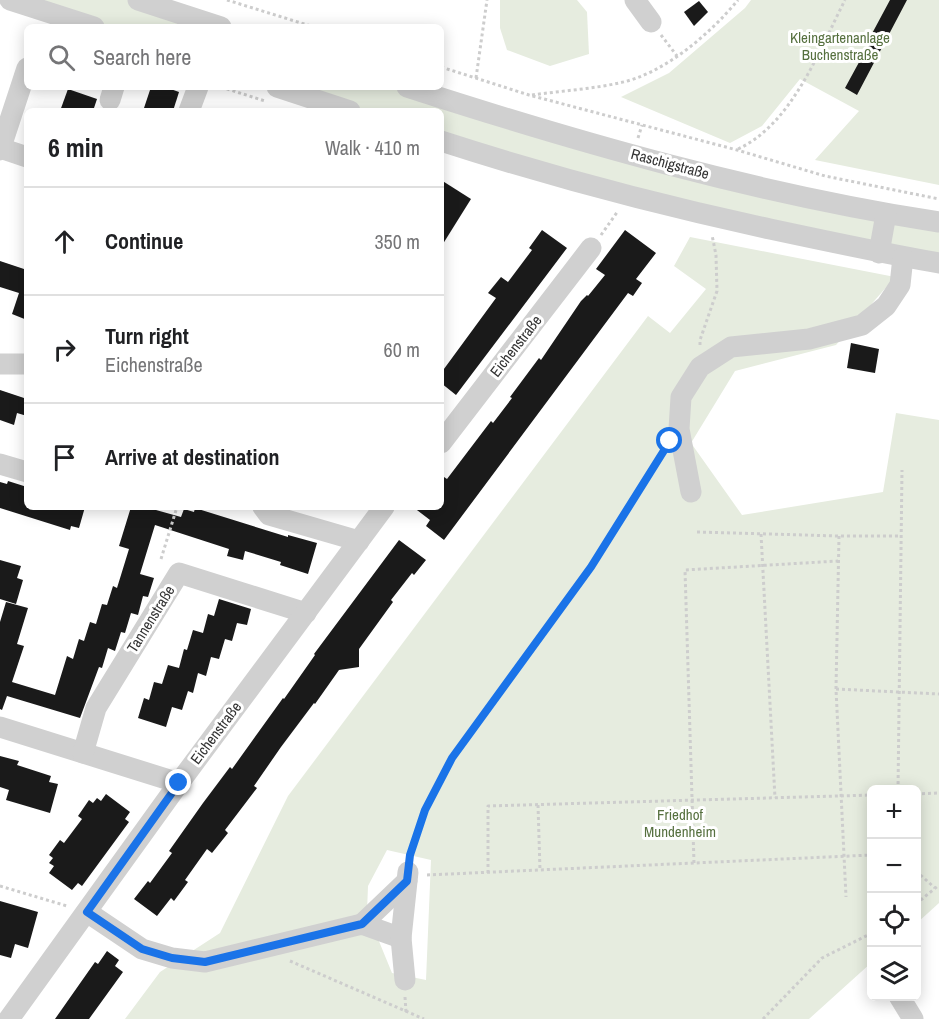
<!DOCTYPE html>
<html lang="en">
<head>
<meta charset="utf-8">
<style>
  body { margin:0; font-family:"Archivo Narrow",sans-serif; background:#f6f6f6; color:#202124 }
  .controls { position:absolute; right:18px; bottom:18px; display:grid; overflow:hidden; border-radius:9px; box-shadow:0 3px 15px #0003 }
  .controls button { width:54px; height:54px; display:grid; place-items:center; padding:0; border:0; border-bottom:2px solid #e0e0e0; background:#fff; color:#202124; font:30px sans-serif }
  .stop { position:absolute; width:18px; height:18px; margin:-14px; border:4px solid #1a73e8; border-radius:50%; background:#fff }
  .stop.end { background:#1a73e8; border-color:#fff; box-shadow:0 2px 6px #0008 }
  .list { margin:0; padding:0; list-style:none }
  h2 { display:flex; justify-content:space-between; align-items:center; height:78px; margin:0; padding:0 24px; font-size:26px }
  h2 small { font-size:20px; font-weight:400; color:#757577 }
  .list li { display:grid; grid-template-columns:39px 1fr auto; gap:18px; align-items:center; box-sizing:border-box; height:108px; padding:0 24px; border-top:2px solid #e0e0e0 }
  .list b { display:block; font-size:22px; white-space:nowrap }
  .list p { margin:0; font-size:20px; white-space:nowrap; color:#757577 }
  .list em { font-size:20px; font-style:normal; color:#757577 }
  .icon { flex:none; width:33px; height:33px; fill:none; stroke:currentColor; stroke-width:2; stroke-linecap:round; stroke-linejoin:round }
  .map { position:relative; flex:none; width:939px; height:1019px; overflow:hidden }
  .search { position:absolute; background:#fff; box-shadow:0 3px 15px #0003; left:24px; top:24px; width:420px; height:66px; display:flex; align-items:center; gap:15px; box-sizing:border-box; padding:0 21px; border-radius:9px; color:#757577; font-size:22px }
  .panel { position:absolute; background:#fff; box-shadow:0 3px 15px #0003; left:24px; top:108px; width:420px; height:402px; border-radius:9px }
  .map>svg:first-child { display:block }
  .green { fill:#e6ecdf; fill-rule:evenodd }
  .building { fill:#1a1a1a }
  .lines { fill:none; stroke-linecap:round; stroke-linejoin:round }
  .path { stroke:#cdcdcd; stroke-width:3; stroke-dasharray:3 3; stroke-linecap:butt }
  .minor { stroke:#d0d0d0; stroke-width:21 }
  .route { stroke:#1a73e8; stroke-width:8 }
  .labels { text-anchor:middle; stroke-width:6; stroke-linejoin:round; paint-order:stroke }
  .park-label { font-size:15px; fill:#56703f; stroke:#fff }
  .street-label { font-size:15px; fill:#333; stroke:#fff }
</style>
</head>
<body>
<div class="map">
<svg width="939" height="1019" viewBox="0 0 939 1019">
  <rect width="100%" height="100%" fill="#fff"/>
  <g class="green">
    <polygon points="11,0 138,0 221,27 94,27"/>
    <polygon points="500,0 577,0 587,12 589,54 550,66 507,50 500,28"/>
    <polygon points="751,0 939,0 939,185 815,160 859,111 800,79 762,126 730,143 621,97 669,73 745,8"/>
    <polygon points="277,87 407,87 495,116 939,222 939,263 441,141 441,111 350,111"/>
    <path d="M690 237 895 277 836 345 735 371 691 443 742 515 883 492 896 413 939 420V903L917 923 916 790H872L871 963 809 1019H125L160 972 220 933 288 796 648 316 670 333 706 289 674 266ZM387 850 431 860 426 980 392 973 367 912 368 886Z"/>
  </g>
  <g class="building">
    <polygon points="890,0 907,0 857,95 845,88 870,42 868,41"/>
    <polygon points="699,1 708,12 694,26 684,12"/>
    <polygon points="151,87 165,87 179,92 173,111 143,111"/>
    <polygon points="68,89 97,99 93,111 60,111"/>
    <polygon points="441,180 471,199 441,247"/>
    <polygon points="542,230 567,248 456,395 441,383 441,373 496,298 488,293 501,277 508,282 532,250 529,248"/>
    <polygon points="625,230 656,253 636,279 642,283 633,296 628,293 444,540 426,526 430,520 413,507 441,507 441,475 447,479 491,421 493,423 512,398 510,397 539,358 541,360 581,301 587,295 588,296 605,275 596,269"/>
    <polygon points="0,261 27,270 27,320 12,314 19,293 0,287"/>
    <polygon points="851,343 879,349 875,373 847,368"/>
    <polygon points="0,390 27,399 27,416 17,413 14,425 0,420"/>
    <polygon points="8,481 27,487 27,507 85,507 79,528 71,526 70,530 0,508 0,482 7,484"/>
    <polygon points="131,507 157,507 156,510 181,517 184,509 194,512 195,508 288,537 288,535 317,543 308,574 280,565 281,562 245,551 243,560 227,556 229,549 155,525 140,574 154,578 148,597 143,596 138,615 131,613 125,633 121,632 115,651 108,648 102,668 99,667 80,718 7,696 2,710 0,709 0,622 6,602 28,608 17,644 24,646 12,682 55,695 67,656 73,659 79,639 84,641 90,622 96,624 102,604 107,605 113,586 117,588 129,549 119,546"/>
    <polygon points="399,540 426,560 414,575 412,573 391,600 393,602 359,649 359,667 339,670 315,704 314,703 281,747 254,786 257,788 225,830 228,833 212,853 207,849 185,880 188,882 174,901 171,898 157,916 134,899 148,881 150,883 172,853 169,851 203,803 230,767 232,769 283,698 284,699 315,655 314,654"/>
    <polygon points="0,560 21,566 17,578 23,580 16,604 0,599"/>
    <polygon points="219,599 251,609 247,625 237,623 232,641 225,639 219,659 211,657 206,676 198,673 193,693 188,691 182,710 172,707 166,727 138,718 144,698 149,700 154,682 162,684 168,665 179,668 184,649 187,650 193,630 203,633 208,614 214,616"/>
    <polygon points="0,756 19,761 17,765 51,776 49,782 58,784 50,813 6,800 9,790 0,787"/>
    <polygon points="106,794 130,812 125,819 129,822 82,886 78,883 72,890 49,873 54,866 49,863 53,858 49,855 60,840 64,843 82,819 78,816 89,800 93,803 97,798 101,801"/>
    <polygon points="0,901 38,912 28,948 15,944 11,958 0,955"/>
    <polygon points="107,951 119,960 115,966 123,972 89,1019 55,1019 95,962 98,964"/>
  </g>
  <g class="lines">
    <g class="path">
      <polyline points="227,0 314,27"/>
      <polyline points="661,35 677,56"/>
      <polyline points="441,67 529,95 737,150 825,176 939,199"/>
      <polyline points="476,78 487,0"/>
      <polyline points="221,87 265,101"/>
      <path d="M532 95C561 91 591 89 619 83 664 74 710 34 738 0"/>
      <polyline points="638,138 642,125"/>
      <path d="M738 149C792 124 819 51 845 0"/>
      <polyline points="601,235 618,211"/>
      <polyline points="700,345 700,340 717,291 716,255 712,235"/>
      <polyline points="697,532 839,536 901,536"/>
      <polyline points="761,534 775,798"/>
      <polyline points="839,536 836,689 846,897"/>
      <polyline points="161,559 177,507"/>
      <polyline points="836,689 939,694"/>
      <polyline points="898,790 902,470"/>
      <polyline points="916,794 939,793"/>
      <polyline points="538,805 540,870"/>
      <polyline points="410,855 425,810 451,757 591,567 664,451"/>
      <polyline points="694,863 685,570 838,561"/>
      <polyline points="916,871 935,888"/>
      <polyline points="488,873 488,806 872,795"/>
      <polyline points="427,875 872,855"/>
      <polyline points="0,886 67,906"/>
      <polyline points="916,904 939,885"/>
      <polyline points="290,961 424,1019"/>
      <polyline points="405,997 406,1012"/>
      <polyline points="763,1019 822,958 872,933"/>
    </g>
    <g class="minor">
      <polyline points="10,0 94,27"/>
      <polyline points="138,0 221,27"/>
      <polyline points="635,0 651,22"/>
      <polyline points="277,87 350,111"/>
      <path d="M407 87C580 143 758 194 939 222"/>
      <polyline points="110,100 114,87"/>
      <polyline points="189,111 198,87"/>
      <path d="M441 141C549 176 659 205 770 229 826 241 882 253 939 263"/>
      <polyline points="0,148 27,157"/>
      <polyline points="0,150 27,68"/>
      <polyline points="879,253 886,214"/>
      <polyline points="0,364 27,364"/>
      <polyline points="441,443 591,248"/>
      <polyline points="0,464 27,472"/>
      <polyline points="691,492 679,429 681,397 700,367 731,347 809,339 862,325 886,306 900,285 903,257"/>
      <polyline points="263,507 269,515 359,541"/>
      <polyline points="0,727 179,783"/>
      <polyline points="83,753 96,708 179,573 306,613"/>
      <polyline points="87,912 142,949 172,958 205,962 362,924 401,938"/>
      <polyline points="362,924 407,881"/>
      <polyline points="405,980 401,938 408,872"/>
      <polyline points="899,996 913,1019"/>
      <polyline points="9,1019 179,783 384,507"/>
    </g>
  </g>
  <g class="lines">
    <polyline class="route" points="179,783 87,912 142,949 172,958 205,962 362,924 407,881 410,855 425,810 452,758 591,567 670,441"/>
  </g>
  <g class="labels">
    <g class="park-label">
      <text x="840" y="43">Kleingartenanlage<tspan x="840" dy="17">Buchenstraße</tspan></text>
      <text x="680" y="820">Friedhof<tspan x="680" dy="17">Mundenheim</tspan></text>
    </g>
    <g class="street-label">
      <text transform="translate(670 164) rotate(15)" y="5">Raschigstraße</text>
      <text transform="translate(516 346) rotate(-52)" y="5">Eichenstraße</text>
      <text transform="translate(151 619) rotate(-58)" y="5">Tannenstraße</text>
      <text transform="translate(216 733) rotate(-53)" y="5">Eichenstraße</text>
    </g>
  </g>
</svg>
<div class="controls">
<button>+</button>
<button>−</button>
<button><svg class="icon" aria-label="locate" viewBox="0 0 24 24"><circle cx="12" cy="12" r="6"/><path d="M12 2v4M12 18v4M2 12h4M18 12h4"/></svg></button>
<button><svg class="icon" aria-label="layers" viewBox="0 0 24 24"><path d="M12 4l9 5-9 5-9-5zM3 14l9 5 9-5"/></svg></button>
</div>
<div class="stop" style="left:670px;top:441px"></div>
<div class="stop end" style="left:179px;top:783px"></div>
<div class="search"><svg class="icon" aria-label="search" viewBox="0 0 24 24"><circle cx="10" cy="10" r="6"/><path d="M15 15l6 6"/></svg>Search here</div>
<section class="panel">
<h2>6 min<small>Walk · 410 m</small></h2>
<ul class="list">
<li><svg class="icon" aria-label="ahead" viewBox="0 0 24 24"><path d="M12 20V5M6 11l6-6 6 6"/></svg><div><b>Continue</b></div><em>350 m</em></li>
<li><svg class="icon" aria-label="right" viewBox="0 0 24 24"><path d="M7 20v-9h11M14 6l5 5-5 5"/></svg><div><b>Turn right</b><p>Eichenstraße</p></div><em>60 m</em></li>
<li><svg class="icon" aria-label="arrive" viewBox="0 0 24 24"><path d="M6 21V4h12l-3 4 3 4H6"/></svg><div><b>Arrive at destination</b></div></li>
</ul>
</section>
</div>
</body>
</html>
